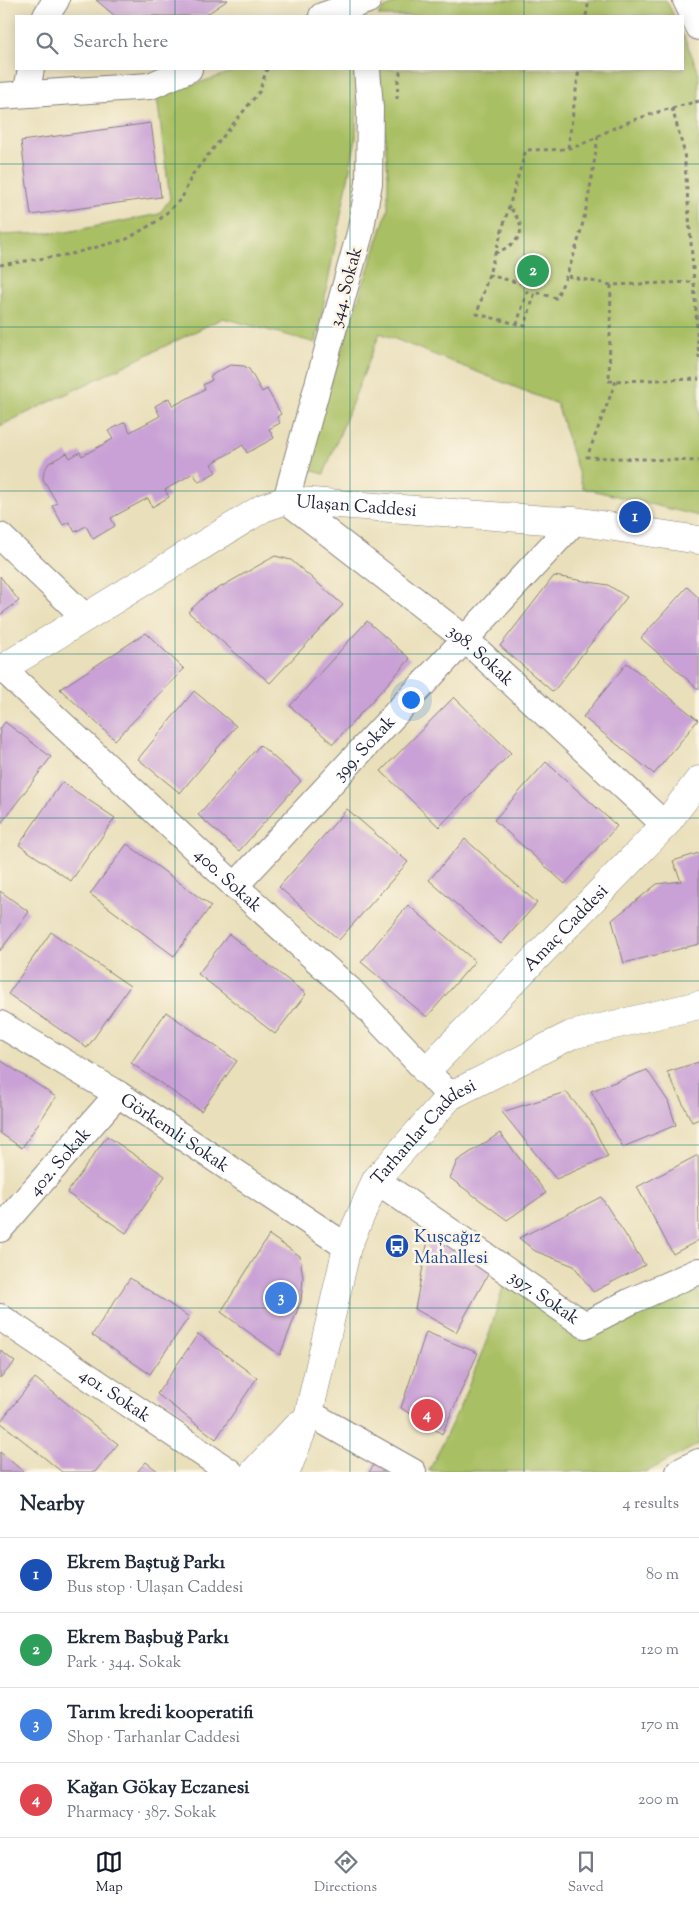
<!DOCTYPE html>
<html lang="en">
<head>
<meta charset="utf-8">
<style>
  body { margin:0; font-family:"Sorts Mill Goudy",serif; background:#f6f6f7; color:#1f2937 }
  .you { position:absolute; left:410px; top:699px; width:18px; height:18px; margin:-12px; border:4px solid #fff; border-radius:50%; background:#1a73e8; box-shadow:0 0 0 8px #1a73e833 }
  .badge { display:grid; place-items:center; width:32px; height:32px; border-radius:50%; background:#111827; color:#fff; font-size:16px; font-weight:700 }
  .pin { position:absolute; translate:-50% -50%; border:2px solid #fff; box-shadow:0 1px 5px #0006 }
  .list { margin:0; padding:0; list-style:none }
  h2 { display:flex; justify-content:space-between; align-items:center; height:65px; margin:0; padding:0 20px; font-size:21px }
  h2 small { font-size:16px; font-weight:400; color:#747a83 }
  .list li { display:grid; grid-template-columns:32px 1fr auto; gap:15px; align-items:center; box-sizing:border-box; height:75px; padding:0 20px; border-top:1px solid #e0e1e3 }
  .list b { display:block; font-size:19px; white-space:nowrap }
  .list p { margin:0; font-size:16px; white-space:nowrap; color:#747a83 }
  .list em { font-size:16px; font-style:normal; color:#747a83 }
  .icon { flex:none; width:28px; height:28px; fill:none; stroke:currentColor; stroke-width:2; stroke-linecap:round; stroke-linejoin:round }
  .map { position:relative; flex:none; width:699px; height:1472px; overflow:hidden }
  .search { position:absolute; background:#fff; box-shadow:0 2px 12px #0003; left:15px; right:15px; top:15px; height:55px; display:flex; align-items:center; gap:12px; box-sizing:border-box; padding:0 18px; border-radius:0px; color:#747a83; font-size:19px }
  .sheet { height:365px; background:#fff }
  nav { display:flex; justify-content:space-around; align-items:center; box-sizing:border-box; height:70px; border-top:1px solid #e0e1e3; background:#fff; font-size:14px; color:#747a83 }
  nav a { display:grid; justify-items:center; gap:2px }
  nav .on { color:#111827 }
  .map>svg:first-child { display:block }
  .green { fill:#a9bf63; stroke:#66704f }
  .building { fill:#c9a1d6 }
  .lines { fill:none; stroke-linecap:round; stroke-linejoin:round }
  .minor-casing { stroke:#86807a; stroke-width:28 }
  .tertiary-casing { stroke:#86807a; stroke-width:29 }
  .secondary-casing { stroke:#86807a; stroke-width:29 }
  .path { stroke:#86807a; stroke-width:3; stroke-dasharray:4 4; stroke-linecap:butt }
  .minor { stroke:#fff; stroke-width:26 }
  .tertiary { stroke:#fff; stroke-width:28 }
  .secondary { stroke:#fff; stroke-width:28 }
  .grid { fill:none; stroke:#0f766e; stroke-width:1; stroke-opacity:0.55 }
  .labels { text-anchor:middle; stroke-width:5; stroke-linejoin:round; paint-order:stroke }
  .street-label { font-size:18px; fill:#22223b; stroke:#fcf5e5 }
  .transit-label { font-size:18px; fill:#164399; stroke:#fcf5e5; text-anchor:start }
</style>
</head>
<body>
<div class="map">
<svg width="699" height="1472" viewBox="0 0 699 1472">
  <rect width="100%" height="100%" fill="#fcf5e5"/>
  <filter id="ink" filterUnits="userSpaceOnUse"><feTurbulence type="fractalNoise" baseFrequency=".02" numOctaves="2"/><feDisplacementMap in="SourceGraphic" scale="10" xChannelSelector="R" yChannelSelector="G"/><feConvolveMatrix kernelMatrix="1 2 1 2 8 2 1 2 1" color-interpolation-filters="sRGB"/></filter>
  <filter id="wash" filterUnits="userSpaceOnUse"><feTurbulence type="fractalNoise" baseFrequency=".0096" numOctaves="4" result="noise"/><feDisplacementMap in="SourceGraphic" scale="20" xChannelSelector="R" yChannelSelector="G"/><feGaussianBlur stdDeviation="1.12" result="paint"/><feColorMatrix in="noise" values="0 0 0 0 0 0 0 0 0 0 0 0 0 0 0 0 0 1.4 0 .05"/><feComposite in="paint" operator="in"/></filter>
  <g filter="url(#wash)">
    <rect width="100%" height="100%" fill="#e9dfba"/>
    <g class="green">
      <polygon points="402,0 666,0 674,16 378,16 383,9"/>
      <polygon points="683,34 699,73 699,516 583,488 557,404 380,333 324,474 306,469 325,401 388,209 388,175 380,69 683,69"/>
      <polygon points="240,69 355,69 357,87 356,138 316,343 223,318 0,426 0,235 67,232 159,214 170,199 157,97"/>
      <polygon points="507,1273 586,1332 699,1277 699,1444 646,1472 429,1471 462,1402 490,1332"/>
    </g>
    <g id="blocks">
      <g class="building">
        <polygon points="96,0 228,0 204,16 115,16"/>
        <polygon points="151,123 161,197 31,215 21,141"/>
        <polygon points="230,365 244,366 249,369 262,392 267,389 281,414 277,417 280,423 269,429 274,438 247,453 243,445 211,464 216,472 199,482 193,473 165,490 169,497 152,507 148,498 111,518 115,526 93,539 86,526 75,532 69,522 63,525 52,506 57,503 43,479 44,471 49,463 67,453 70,458 80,452 82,456 113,439 108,431 125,422 130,432 160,416 155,406 169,398 173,406 205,389 203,385 212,380 210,376"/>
        <polygon points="275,556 291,560 343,605 270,683 188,612 205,596"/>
        <polygon points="0,576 19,601 0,615"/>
        <polygon points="554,576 608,585 627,597 553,692 500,646"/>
        <polygon points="687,587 699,598 699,690 641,638"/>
        <polygon points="367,621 410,659 333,744 290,706"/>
        <polygon points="146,633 184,669 115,740 60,689"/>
        <polygon points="627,663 698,720 654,774 583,717"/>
        <polygon points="194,691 236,726 180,793 138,759"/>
        <polygon points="454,697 511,753 439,827 381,771"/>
        <polygon points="5,722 51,757 0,825 0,729"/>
        <polygon points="260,745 301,781 239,851 198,815"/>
        <polygon points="546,762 617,826 565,884 494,820"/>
        <polygon points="62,782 115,818 71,881 19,845"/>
        <polygon points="347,809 408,862 339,940 279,887"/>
        <polygon points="465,839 537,903 501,944 429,880"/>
        <polygon points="127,844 211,906 174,956 90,894"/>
        <polygon points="699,853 699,944 624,963 612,920 657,884 681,881 673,861"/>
        <polygon points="0,891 29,912 0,951"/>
        <polygon points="408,905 475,961 427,1017 361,962"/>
        <polygon points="51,932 130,986 87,1048 8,994"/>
        <polygon points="229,934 306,994 275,1034 198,974"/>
        <polygon points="166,1012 237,1061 201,1111 131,1063"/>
        <polygon points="0,1060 56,1097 22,1148 0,1133"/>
        <polygon points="699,1062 699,1119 692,1122 667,1072"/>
        <polygon points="647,1070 668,1101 676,1125 623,1147 591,1091"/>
        <polygon points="566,1092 591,1122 608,1157 556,1179 502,1112"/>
        <polygon points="500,1133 546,1193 507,1220 450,1178 457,1161"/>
        <polygon points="107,1136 165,1176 126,1233 67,1193"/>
        <polygon points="698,1155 699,1240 673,1254 637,1187"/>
        <polygon points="601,1197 645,1265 593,1292 574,1266 535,1251 519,1238"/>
        <polygon points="269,1235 300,1256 303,1278 301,1301 280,1355 221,1312"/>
        <polygon points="429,1235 491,1269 456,1332 415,1309"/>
        <polygon points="130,1278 189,1317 150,1374 92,1335"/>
        <polygon points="426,1332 478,1353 442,1434 401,1408"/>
        <polygon points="198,1334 257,1378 216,1439 157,1394"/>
        <polygon points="0,1350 15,1362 0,1378"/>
        <polygon points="35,1378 118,1444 95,1472 62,1472 0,1422"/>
        <polygon points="0,1452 24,1472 0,1472"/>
        <polygon points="378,1459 395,1472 369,1472"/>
        <polygon points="146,1462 159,1472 137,1472"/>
      </g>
    </g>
  </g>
  <g filter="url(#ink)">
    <use href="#blocks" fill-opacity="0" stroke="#86807a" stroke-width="1"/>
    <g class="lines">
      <g class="minor-casing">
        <g id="minor">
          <polyline points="686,0 699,27"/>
          <polyline points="46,16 56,0"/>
          <polyline points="322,16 368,0"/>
          <path id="s1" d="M367 69 370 108 369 183 360 233 286 500 465 639 665 825"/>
          <polyline points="26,94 31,69"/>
          <polyline points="0,96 150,86 189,69"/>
          <polyline points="0,536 84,616"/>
          <path id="s2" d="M2 668 235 886 351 991 450 1096"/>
          <path id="s3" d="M235 886 575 521"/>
          <path id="s4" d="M0 1024 118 1094 347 1247"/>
          <path id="s5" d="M376 1180 585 1325 631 1301 699 1271"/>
          <path id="s6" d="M0 1229 118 1094"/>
          <path id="s7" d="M0 1317 230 1472"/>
          <polyline points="309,1413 413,1472"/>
          <polyline points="679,1472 699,1462"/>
        </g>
      </g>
      <g class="tertiary-casing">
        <g id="tertiary">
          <path id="s8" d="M0 670 263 508 286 500 546 520 575 521 699 540"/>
          <path id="s9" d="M426 1071 665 825 699 780"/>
        </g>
      </g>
      <g class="secondary-casing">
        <g id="secondary">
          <polyline points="254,1472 298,1425"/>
          <path id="s10" d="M286 1472 309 1413 347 1247 376 1180 450 1096 571 1035 699 1005"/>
        </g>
      </g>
      <g class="path">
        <polyline points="586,16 589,0"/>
        <polyline points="397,99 398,81 401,69"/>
        <polyline points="672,108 684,151 694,282"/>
        <path d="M598 136C590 192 582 247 556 298L535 292 525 326 477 314 526 150C540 149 555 151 569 148 585 145 599 135 614 128 641 116 671 108 699 101"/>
        <polyline points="568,148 579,69"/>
        <path d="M495 253C506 249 525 239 520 224 518 218 513 212 509 206"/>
        <polyline points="0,265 71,254 127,239 159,220 182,198 192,175 259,92 267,69"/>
        <polyline points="488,275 529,285 517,324"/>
        <polyline points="568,276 611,285 694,282 699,358"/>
        <polyline points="611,285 609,381 699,379"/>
        <polyline points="616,381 587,457 699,461"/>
      </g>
      <use href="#minor" class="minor"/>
      <use href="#tertiary" class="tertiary"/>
      <use href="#secondary" class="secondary"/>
    </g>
  </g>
  <path class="grid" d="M175 0V16M350 0V16M524 0V16M175 69V1472M350 69V1472M524 69V1472M0 164H699M0 327H699M0 491H699M0 654H699M0 818H699M0 981H699M0 1145H699M0 1308H699"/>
  <defs>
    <g id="bus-disc" transform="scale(1.25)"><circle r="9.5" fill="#1a4fb4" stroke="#fcf5e5"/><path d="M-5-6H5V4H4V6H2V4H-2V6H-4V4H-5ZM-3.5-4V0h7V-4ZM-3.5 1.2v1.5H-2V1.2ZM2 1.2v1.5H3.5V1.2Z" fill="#fff"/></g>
  </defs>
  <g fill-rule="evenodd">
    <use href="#bus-disc" x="397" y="1246"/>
  </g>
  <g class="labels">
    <g class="street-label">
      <text transform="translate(345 287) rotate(-75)" y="6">344. Sokak</text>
      <text dy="6" stroke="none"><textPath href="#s8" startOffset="404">Ulaşan Caddesi</textPath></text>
      <text dy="6" stroke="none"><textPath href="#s1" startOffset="691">398. Sokak</textPath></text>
      <text dy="6" stroke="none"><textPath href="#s3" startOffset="189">399. Sokak</textPath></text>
      <text dy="6" stroke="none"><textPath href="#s2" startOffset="310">400. Sokak</textPath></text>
      <text dy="6" stroke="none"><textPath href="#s9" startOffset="200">Amaç Caddesi</textPath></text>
      <text dy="6" stroke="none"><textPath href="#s4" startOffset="206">Görkemli Sokak</textPath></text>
      <text dy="6" stroke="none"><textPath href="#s10" startOffset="375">Tarhanlar Caddesi</textPath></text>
      <text dy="6" stroke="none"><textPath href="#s6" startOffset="90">402. Sokak</textPath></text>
      <text dy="6" stroke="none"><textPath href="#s5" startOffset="205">397. Sokak</textPath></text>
      <text dy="6" stroke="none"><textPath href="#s7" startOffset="139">401. Sokak</textPath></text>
    </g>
    <g class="transit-label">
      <text x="414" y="1242">Kuşcağız<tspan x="414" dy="21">Mahallesi</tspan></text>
    </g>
  </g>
</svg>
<div class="you"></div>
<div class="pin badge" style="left:635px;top:517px;background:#1a4fb4">1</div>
<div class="pin badge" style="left:533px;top:271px;background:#2e9e5b">2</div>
<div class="pin badge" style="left:281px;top:1298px;background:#3f7fe0">3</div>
<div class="pin badge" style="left:427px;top:1415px;background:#e0444e">4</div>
<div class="search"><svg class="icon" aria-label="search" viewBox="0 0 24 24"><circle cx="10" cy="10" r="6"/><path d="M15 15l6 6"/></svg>Search here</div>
</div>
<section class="sheet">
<h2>Nearby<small>4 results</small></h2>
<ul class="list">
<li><span class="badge" style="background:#1a4fb4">1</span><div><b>Ekrem Baştuğ Parkı</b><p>Bus stop · Ulaşan Caddesi</p></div><em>80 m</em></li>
<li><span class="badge" style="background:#2e9e5b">2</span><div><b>Ekrem Başbuğ Parkı</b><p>Park · 344. Sokak</p></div><em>120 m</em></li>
<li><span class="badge" style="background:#3f7fe0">3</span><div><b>Tarım kredi kooperatifi</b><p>Shop · Tarhanlar Caddesi</p></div><em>170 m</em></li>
<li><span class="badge" style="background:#e0444e">4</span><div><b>Kağan Gökay Eczanesi</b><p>Pharmacy · 387. Sokak</p></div><em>200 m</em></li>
</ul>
</section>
<nav>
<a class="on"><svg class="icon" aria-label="map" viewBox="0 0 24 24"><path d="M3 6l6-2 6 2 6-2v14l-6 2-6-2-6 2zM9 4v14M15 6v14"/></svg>Map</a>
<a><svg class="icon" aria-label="directions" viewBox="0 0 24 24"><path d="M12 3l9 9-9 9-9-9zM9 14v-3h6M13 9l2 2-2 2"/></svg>Directions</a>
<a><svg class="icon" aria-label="saved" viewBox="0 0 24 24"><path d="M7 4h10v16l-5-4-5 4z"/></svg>Saved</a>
</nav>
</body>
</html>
